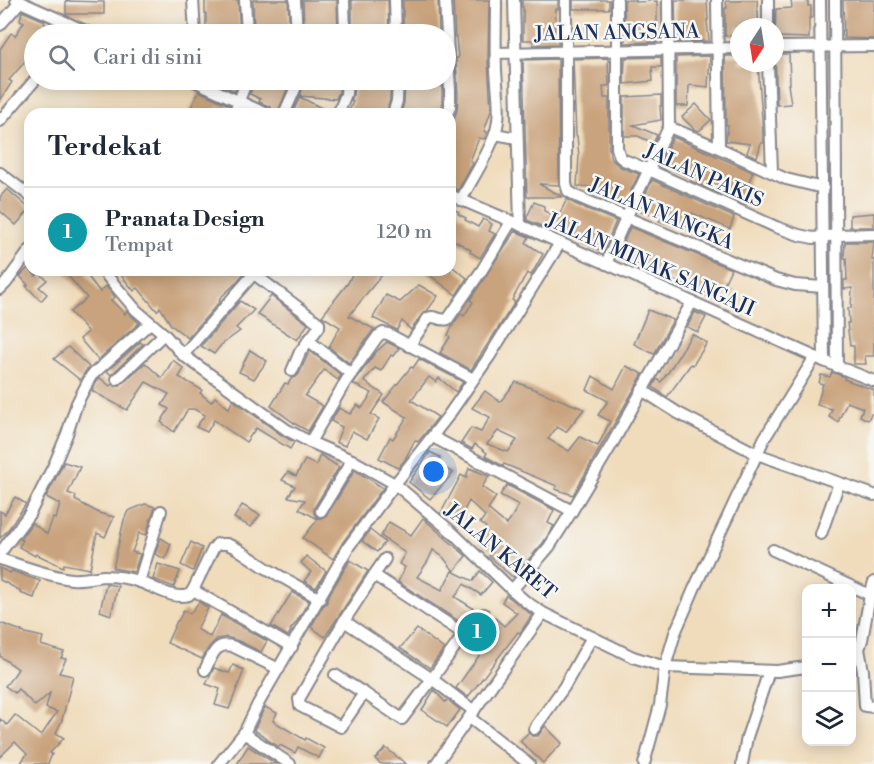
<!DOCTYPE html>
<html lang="id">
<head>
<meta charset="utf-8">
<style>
  body { margin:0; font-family:"Libre Bodoni",serif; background:#f2f2f3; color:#1f2937 }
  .controls { position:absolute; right:18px; bottom:18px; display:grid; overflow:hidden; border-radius:12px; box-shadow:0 3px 15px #0003 }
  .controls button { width:54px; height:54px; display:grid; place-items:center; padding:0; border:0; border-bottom:2px solid #e0e1e3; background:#fff; color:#1f2937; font:30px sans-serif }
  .compass { position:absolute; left:730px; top:18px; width:54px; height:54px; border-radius:50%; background:#fff; box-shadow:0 3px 15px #0003; rotate:192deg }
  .you { position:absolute; left:434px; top:472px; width:21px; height:21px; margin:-15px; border:4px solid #fff; border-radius:50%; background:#1a73e8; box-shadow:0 0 0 9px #1a73e833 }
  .badge { display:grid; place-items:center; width:39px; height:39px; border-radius:50%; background:#ea580c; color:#fff; font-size:20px; font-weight:700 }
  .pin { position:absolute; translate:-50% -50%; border:3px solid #fff; box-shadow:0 2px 6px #0006 }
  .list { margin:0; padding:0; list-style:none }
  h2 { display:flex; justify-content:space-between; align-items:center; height:78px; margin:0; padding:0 24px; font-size:26px }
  h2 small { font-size:20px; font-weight:400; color:#747a83 }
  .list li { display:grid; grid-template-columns:39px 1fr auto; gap:18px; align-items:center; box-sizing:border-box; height:90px; padding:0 24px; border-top:2px solid #e0e1e3 }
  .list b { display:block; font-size:22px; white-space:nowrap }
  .list p { margin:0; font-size:20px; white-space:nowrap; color:#747a83 }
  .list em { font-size:20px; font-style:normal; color:#747a83 }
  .icon { flex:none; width:33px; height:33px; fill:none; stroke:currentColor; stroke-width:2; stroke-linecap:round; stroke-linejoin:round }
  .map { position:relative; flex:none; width:874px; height:764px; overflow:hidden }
  .search { position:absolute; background:#fff; box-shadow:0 3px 15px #0003; left:24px; top:24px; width:432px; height:66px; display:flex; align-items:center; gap:15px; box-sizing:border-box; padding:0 21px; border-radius:33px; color:#747a83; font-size:22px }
  .panel { position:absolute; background:#fff; box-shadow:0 3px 15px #0003; left:24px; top:108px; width:432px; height:168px; border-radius:18px }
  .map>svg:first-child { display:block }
  .building { fill:#c9a37d; fill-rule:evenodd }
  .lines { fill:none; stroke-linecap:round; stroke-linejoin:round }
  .street-casing { stroke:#86868c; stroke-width:14 }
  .street { stroke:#fff; stroke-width:10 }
  .labels { text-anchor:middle; stroke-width:5; stroke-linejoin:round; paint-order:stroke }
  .street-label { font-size:20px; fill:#1b2f5e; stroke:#f6f6f2 }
</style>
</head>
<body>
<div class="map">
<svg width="874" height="764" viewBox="0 0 874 764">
  <rect width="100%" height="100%" fill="#f6f6f2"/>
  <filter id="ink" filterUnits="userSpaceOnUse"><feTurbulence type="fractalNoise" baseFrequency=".0167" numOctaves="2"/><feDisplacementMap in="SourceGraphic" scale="12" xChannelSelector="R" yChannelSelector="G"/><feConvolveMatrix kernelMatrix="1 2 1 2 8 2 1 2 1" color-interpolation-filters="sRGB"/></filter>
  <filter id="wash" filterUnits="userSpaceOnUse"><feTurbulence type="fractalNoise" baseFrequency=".008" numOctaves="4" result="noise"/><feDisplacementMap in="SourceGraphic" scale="24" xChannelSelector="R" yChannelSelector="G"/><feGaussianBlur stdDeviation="1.35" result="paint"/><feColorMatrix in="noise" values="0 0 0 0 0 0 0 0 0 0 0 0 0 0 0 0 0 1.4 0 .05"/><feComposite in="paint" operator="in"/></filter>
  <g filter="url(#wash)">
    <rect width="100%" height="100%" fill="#f0dcbb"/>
    <g id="blocks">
      <g class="building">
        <polygon points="225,0 238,0 240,34 206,34 206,13 205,13 205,1"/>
        <polygon points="253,0 288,0 290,34 254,34"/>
        <polygon points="303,0 337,0 338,34 304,34"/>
        <polygon points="352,0 388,0 389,34 352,34"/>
        <polygon points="403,0 438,0 439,34 403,34"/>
        <polygon points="453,0 489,0 488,61 491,111 484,131 487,132 484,139 479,138 470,161 473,163 458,190 450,187 450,131 457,110 458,96 456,58 458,58 456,37 455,37"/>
        <polygon points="522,0 558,0 558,9 556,9 555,30 558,31 558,44 533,45 533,40 523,40 523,7 522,7"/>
        <rect x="573" y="0" width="36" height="9"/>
        <polygon points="624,0 636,0 636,2 657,1 657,25 658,25 657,42 625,43"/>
        <polygon points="675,0 707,0 708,20 707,20 709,41 676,42"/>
        <polygon points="741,0 757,0 759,27 737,27 737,36 725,36 725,8 727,8 726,1 741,1"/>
        <polygon points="791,0 808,0 808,6 811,6 811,18 809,18 809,38 775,37 776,9 792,8"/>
        <polygon points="843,0 874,0 874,39 844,38"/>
        <polygon points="66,1 104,2 104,14 66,14"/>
        <polygon points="22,11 45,21 44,23 55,34 34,34 34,51 9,80 12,82 0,101 0,49 11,33 15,36 24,22 20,20"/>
        <polygon points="775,54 789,54 790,84 788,84 791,104 777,105"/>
        <polygon points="710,56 708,87 690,85 689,86 688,106 676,106 676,57"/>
        <polygon points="725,56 739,56 739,63 758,63 763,133 763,143 761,143 757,157 747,153 750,144 726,141 728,125 726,125"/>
        <polygon points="661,57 661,67 652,67 653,81 624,84 625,58"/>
        <polygon points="608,58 609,86 603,86 604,98 609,98 609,148 611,159 621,167 639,174 624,204 594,191 596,187 577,186 579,156 577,136 576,136 573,59"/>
        <polygon points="558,59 559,185 539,184 563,197 527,197 523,60"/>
        <polygon points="209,80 239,80 235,91"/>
        <polygon points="254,80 290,80 289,85 277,114 274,114 271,107 259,102 260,99 250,94"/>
        <polygon points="304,80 340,80 339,92 336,99 300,96 303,88"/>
        <polygon points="354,80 391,80 390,100 386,114 348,114 353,101 351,101 353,95"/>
        <polygon points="405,80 442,80 442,105 440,114 401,114 404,102"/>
        <polygon points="199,91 229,105 227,111 218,107 213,114 188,114"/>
        <polygon points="661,95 661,106 660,106 661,120 633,125 657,135 653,143 638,136 624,136 624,97"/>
        <polygon points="300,97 331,113 331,114 311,114 305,111 304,114 292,114"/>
        <polygon points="696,104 711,120 699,131 694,129 682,117"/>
        <polygon points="673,137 753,172 747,186 754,189 746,205 691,181 692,179 660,164"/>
        <polygon points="652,180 734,217 730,229 692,213 686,229 659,221 660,218 638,211"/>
        <polygon points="7,189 30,209 16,225 0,211 0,197"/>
        <polygon points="567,199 575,204 616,221 603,252 590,246 591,245 574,239 575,238 559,232 558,233 527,220 527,217 534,202 544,206 544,211 556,216 558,213 560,213"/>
        <polygon points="450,207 459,212 458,214 466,218 465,220 478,227 483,219 492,224 489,231 495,234 480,258 470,252 471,250 450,238"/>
        <polygon points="874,213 874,227 850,227 850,215"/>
        <polygon points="630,227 731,269 724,284 728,285 721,302 704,295 705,293 654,273 654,271 618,256"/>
        <polygon points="515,231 529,237 526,243 543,254 531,275 527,273 512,300 515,302 471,370 440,353 450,337 448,335 454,323 461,314 464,316 473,302 470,300"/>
        <polygon points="845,242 874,242 872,260 874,260 874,356 865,356 866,364 854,364 854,346 850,346 847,323 849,323 848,308 851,308 852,288 844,289 844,280 847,280 846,258 844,258"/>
        <polygon points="450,265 467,278 456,295 423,270 450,270"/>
        <polygon points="28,268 36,276 39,273 47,280 39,287 47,294 41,301 26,286 28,285 20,276"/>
        <polygon points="63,270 91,270 86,274 100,292 106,286 115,297 111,300 125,314 127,311 139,323 98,360 80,339 88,332 70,312 87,298"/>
        <polygon points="126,270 247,270 234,285 219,299 220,301 188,338 171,325 160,307 157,311 138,288 134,291 121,275"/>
        <polygon points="354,270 386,270 367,293 349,316 374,329 349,363 329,347 340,327 322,316 348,283"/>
        <polygon points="419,285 438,296 427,311 422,314 411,330 402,321 397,330 373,318 386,295 400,302"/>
        <polygon points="271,296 308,324 297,340 257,314"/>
        <polygon points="240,301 254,310 236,328 240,331 221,345 214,354 201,346"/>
        <polygon points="648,310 673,320 654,354 634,344"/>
        <polygon points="695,312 706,317 698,332 687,327"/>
        <polygon points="692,334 707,343 693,365 691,364 667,397 653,387 657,379 661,382 669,371"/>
        <polygon points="140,342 143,344 111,375 107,371"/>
        <polygon points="387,342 399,348 393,356 391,355 381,371 375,368 364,381 384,395 371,414 379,419 367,439 352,431 345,446 336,442 342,427 331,421 339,408 350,414 357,405 362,408 372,393 353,384 375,353"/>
        <polygon points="68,347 89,367 85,372 80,380 54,359"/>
        <polygon points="250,350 267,361 254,379 239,372"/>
        <polygon points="310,351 341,375 338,380 324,370 305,396 323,406 308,431 297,425 271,406 285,383 288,384 292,378 296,377 299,374 307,356"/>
        <polygon points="419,359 463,382 456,392 439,378 436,382 429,377 411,400 438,417 418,442 415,440 404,461 398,468 379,458 390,437 393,439 407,417 383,402 411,367 413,368"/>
        <polygon points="173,360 184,369 179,377 202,390 200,393 211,402 215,397 229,408 233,400 283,436 294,442 290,449 256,428 246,442 214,420 207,432 196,427 205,415 194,409 188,409 174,432 161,422 169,409 162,405 169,394 146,382 127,410 92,391 97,381 100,378 110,386 112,384 115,386 119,386 145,363 162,378"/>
        <path d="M626 366 643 374 573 495 555 489 557 486 504 464 503 466 485 456 487 453 475 444 472 449 461 443 471 428 481 432 490 417 472 408 485 391 500 402 516 382 584 409 566 432 557 427 548 439 569 451 580 437 598 446 610 421 598 415 608 401 587 390 593 376 614 389ZM498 431 517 440 508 452 487 444Z"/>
        <polygon points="832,372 845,377 844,379 874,390 874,415 871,414 868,420 860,416 863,408 847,402 838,422 829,417 832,409 817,405 823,384 819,383 821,375 830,377"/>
        <polygon points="430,452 440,457 437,464 453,473 430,499 409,482"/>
        <polygon points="320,455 339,467 314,508 314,514 318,518 321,518 327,515 355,470 383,488 343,542 333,559 303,538 318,519 299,509 305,500 288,497 295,486 282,480 288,472 296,476 305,460 316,465"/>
        <polygon points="64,462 80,467 68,493 76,496 75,500 99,513 114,517 105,537 97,533 90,569 64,564 63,567 36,554 35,556 19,547 23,540 20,539 32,523 47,534 53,518 56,519 60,504 46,497"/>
        <polygon points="469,468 489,476 482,487 496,497 488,509 507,525 519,505 500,495 507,485 554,510 548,523 554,526 543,543 513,577 503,569 503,568 489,556 493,552 479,543 486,527 480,523 485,516 469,501 458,522 441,513 461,475 466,478"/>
        <polygon points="15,497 26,504 7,531 0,538 0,511 5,514"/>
        <polygon points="145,504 155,507 146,535 139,533 132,552 140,554 134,572 113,568 124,520 128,511"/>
        <polygon points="242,505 260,515 251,527 234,518"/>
        <polygon points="423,518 466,556 454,571 443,557 433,550 428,561 417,577 442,590 452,571 473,581 480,571 492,582 481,595 464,584 455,597 476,610 463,624 398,582 405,567 399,564 405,553 381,536 389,522 411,535"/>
        <polygon points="370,530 385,542 377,552 362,541"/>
        <polygon points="161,538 171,544 165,559 155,554"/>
        <polygon points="191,542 202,548 193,571 181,565"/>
        <polygon points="306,556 326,571 316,588 304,581 311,572 301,563"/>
        <polygon points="350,560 368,571 325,637 311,627 323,606 327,602 327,598"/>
        <polygon points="158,564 180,571 174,587 153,579"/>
        <polygon points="0,568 10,573 12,571 40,581 34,598 20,593 21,591 0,580"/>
        <polygon points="106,584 118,586 111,615 100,611"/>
        <polygon points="292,592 309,601 297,621 290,630 291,631 288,636 271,626"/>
        <polygon points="506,595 532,615 520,633 518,632 468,697 456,688 486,646 473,636 481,628 485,631 494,617 504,626 517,613 502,602"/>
        <polygon points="199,602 208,608 197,629 210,637 221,615 267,641 261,652 241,642 227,637 217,639 209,647 202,659 167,643 177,621 178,621 184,610 190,614"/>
        <polygon points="0,623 22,631 21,632 43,637 41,645 64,652 61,658 66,659 59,673 73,676 62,720 56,733 64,738 50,753 52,754 48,764 20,764 27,754 15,742 0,757 0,719 7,725 15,715 41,736 57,712 46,708 50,693 35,706 18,689 15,693 5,686 14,675 18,669 0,656"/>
        <polygon points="417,629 444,649 430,668 400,648"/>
        <polygon points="233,665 244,670 229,709 215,705 220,689 206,684 214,668 229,673"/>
        <polygon points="434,690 445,702 448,700 460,710 447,727 422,710"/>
        <polygon points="265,707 277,713 273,721 305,740 306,738 324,748 319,758 298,747 295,753 280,745 279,747 266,739 267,738 254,730"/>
        <polygon points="545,726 562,743 543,763 520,741 528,733 533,736 538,736"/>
        <polygon points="248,746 270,760 277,764 237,764"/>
        <polygon points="386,748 406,764 381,764 375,759"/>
      </g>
    </g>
  </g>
  <g filter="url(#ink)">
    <use href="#blocks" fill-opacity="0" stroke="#86868c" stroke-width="1.5"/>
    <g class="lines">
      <g class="street-casing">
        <g id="street">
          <polyline points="16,0 92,34"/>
          <polyline points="193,0 195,34"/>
          <polyline points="245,0 247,34"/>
          <polyline points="295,0 297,34"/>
          <polyline points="344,0 345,34"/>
          <polyline points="395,0 396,34"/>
          <polyline points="445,0 450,90 450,107 447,114"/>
          <polyline points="514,0 520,225"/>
          <polyline points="566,0 566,184 568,191 578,197 776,280 795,285 823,287"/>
          <polyline points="617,0 617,148 620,157 624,160 649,170 776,227 799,235 813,238 836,235 874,234"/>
          <polyline points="668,0 669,127 719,148 786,179 823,188"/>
          <polyline points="717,0 719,148"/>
          <polyline points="768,0 768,27"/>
          <polyline points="820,0 824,361"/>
          <polyline points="835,0 837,367"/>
          <polyline points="0,25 20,2"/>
          <polyline points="775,47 874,46"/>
          <polyline points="496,53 739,48"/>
          <polyline points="768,63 772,172"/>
          <polyline points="192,80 267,114"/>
          <polyline points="234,114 247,80"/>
          <polyline points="284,114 296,87 297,80"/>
          <polyline points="338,114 346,94 347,80"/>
          <polyline points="393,114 397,101 398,80"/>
          <polyline points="0,121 35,80"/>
          <polyline points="495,134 517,138"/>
          <polyline points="0,173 30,196"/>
          <polyline points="450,195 520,225 824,361 874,381"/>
          <path d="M461 200C472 179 487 157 495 134 502 114 497 91 496 70 495 46 496 23 496 0"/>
          <polyline points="606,264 626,218 669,127"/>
          <polyline points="102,270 136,310 164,334 183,355 287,430 310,442 352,460 395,484 453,533 509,587 525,601 543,613 633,657 665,667 777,671 806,667"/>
          <polyline points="254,274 319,323 319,327 300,352 292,371"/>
          <polyline points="0,289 6,283 30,250"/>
          <polyline points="308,340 351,374"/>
          <path d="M409 346 428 318C435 314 439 322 448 319L482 270 511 222"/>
          <polyline points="183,355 257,270"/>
          <polyline points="117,379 164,334"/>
          <polyline points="642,390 678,413 757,454 874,495"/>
          <polyline points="433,437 572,511"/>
          <polyline points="310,442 346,381 378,336 383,333 388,334 473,379"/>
          <polyline points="321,511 352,460"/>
          <polyline points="821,534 839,483"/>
          <polyline points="773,550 870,595"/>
          <polyline points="0,553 30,513 55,463 67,434 77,403 91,376 150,323"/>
          <path d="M0 559C23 566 48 576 72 579 83 580 93 577 104 576 116 576 129 578 140 582 155 587 173 600 189 595L193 590 213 549 217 544H227L236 548 266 568 320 599"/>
          <polygon points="374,575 464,634 432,679 344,621"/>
          <polyline points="374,575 385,559"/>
          <polyline points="139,582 161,511"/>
          <polyline points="193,590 292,647"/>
          <polyline points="512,590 549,547 572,511 612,444 692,302"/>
          <polyline points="344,621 299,699 300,706 341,727 364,693 402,719 432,679 474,711"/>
          <polyline points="464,634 484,614"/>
          <polyline points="859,649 863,671 865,706 874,707"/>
          <polyline points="852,653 859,649 862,640 870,595 874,582"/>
          <path d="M205 670C212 656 215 642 232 646L279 669"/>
          <polyline points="335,675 364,693"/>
          <polyline points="470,718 529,764"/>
          <polyline points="534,729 564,687 592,637"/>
          <polyline points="244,733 290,764"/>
          <polyline points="219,764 244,733 258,704 349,546 395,484 448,416 489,357 560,243"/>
          <polyline points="436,764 543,613"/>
          <polyline points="644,764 660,705 665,667 675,633 694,589 764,439 815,357"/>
          <polyline points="742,764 747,737 769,671"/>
        </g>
      </g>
      <use href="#street" class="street"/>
    </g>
  </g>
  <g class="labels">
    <g class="street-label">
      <text transform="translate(617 32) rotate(-1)" y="7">JALAN ANGSANA</text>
      <text transform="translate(704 175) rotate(24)" y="7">JALAN PAKIS</text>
      <text transform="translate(662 213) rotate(23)" y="7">JALAN NANGKA</text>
      <text transform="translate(651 264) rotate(24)" y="7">JALAN MINAK SANGAJI</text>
      <text transform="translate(501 551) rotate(40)" y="7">JALAN KARET</text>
    </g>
  </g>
</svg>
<div class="controls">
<button>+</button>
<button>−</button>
<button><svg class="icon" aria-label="layers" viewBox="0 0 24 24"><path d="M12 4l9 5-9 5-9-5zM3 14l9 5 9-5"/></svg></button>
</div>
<svg class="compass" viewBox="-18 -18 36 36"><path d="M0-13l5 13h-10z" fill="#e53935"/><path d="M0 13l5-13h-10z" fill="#747a83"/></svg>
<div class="you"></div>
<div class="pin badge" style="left:477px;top:632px;background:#0f9aa8">1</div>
<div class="search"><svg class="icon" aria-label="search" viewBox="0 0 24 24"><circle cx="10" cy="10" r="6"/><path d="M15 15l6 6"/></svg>Cari di sini</div>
<section class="panel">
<h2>Terdekat<small></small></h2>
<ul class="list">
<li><span class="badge" style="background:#0f9aa8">1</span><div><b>Pranata Design</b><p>Tempat</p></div><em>120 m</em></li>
</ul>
</section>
</div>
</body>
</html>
